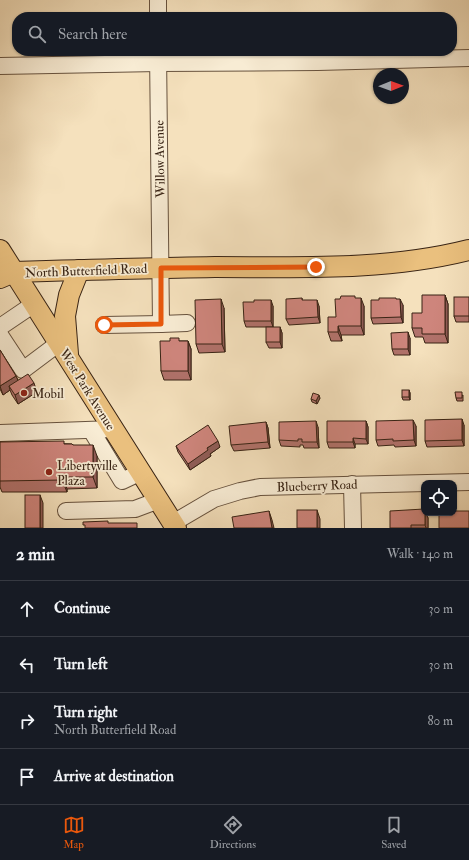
<!DOCTYPE html>
<html lang="en">
<head>
<meta charset="utf-8">
<style>
  body { margin:0; font-family:"IM FELL Double Pica",serif; background:#20242c; color:#f1f3f6 }
  .controls { position:absolute; right:12px; bottom:12px; display:grid; overflow:hidden; border-radius:8px; box-shadow:0 1px 3px #0004 }
  .controls button { width:36px; height:36px; display:grid; place-items:center; padding:0; border:0; border-bottom:1px solid #363941; background:#171b24; color:#f1f3f6; font:20px sans-serif }
  .compass { position:absolute; left:373px; top:68px; width:36px; height:36px; border-radius:50%; background:#171b24; box-shadow:0 1px 3px #0004; rotate:89deg }
  .stop { position:absolute; width:12px; height:12px; margin:-9px; border:3px solid #ea580c; border-radius:50%; background:#fff }
  .stop.end { background:#ea580c; border-color:#fff; box-shadow:0 1px 4px #0008 }
  .list { margin:0; padding:0; list-style:none }
  h2 { display:flex; justify-content:space-between; align-items:center; height:52px; margin:0; padding:0 16px; font-size:17px }
  h2 small { font-size:13px; font-weight:400; color:#9ea1a6 }
  .list li { display:grid; grid-template-columns:26px 1fr auto; gap:12px; align-items:center; box-sizing:border-box; height:56px; padding:0 16px; border-top:1px solid #363941 }
  .list b { display:block; font-size:15px; white-space:nowrap }
  .list p { margin:0; font-size:13px; white-space:nowrap; color:#9ea1a6 }
  .list em { font-size:13px; font-style:normal; color:#9ea1a6 }
  .icon { flex:none; width:22px; height:22px; fill:none; stroke:currentColor; stroke-width:2; stroke-linecap:round; stroke-linejoin:round }
  .map { position:relative; flex:none; width:469px; height:528px; overflow:hidden }
  .search { position:absolute; background:#171b24; box-shadow:0 1px 3px #0004; left:12px; right:12px; top:12px; height:44px; display:flex; align-items:center; gap:10px; box-sizing:border-box; padding:0 14px; border-radius:16px; color:#9ea1a6; font-size:15px }
  .sheet { height:276px; background:#171b24 }
  nav { display:flex; justify-content:space-around; align-items:center; box-sizing:border-box; height:56px; border-top:1px solid #363941; background:#171b24; font-size:11px; color:#9ea1a6 }
  nav a { display:grid; justify-items:center; gap:2px }
  nav .on { color:#ea580c }
  .map>svg:first-child { display:block }
  .lines { fill:none; stroke-linecap:round; stroke-linejoin:round }
  .minor-casing { stroke:#67523e; stroke-width:18 }
  .major-casing { stroke:#382314; stroke-width:22 }
  .minor { stroke:#f8ecd4; stroke-width:16 }
  .major { stroke:#eac07e; stroke-width:20 }
  .wall { fill:#b1726b; stroke:#382314 }
  .shaded-wall { fill:#905d57; stroke:#382314 }
  .building { fill:#ce857c; stroke:#382314 }
  .route { stroke:#ea580c; stroke-width:5 }
  .poi-dot { fill:#8f2418; stroke:#f8ecd4; stroke-width:1.5 }
  .labels { text-anchor:middle; stroke-width:3.5; stroke-linejoin:round; paint-order:stroke }
  .street-label { font-size:13px; fill:#382314; stroke:#f8ecd4 }
  .poi-label { font-size:13px; fill:#382314; stroke:#f8ecd4; text-anchor:start }
</style>
</head>
<body>
<div class="map">
<svg width="469" height="528" viewBox="0 0 469 528">
  <rect width="100%" height="100%" fill="#f5e1bd"/>
  <filter id="stains"><feTurbulence type="fractalNoise" baseFrequency=".005" numOctaves="4"/><feColorMatrix values="0 0 0 0 .2 0 0 0 0 .09 0 0 0 0 .02 0 0 0 .5 -.17"/></filter>
  <radialGradient id="worn" r=".72"><stop offset=".6" stop-color="#630" stop-opacity="0"/><stop offset="1" stop-color="#630" stop-opacity=".3"/></radialGradient>
  <g class="lines">
    <g class="minor-casing">
      <g id="minor">
        <polyline points="158,0 158,17"/>
        <polyline points="158,51 161,324 187,323"/>
        <polyline points="0,66 158,63 318,62 469,58"/>
        <polyline points="104,325 161,324"/>
        <polyline points="0,327 34,304"/>
        <polyline points="0,335 23,370 59,343"/>
        <polyline points="91,430 122,481 141,472"/>
        <polyline points="0,433 114,429"/>
        <polyline points="352,484 353,528"/>
        <polyline points="66,511 135,509 159,500"/>
        <polyline points="173,523 214,499 240,491 260,487 469,482"/>
      </g>
    </g>
    <g class="major-casing">
      <g id="major">
        <polyline points="0,250 176,528"/>
        <path d="M0 278 14 272C81 270 148 268 215 267 299 267 386 271 469 250"/>
        <polyline points="68,354 65,316 69,295 79,270"/>
      </g>
    </g>
    <use href="#minor" class="minor"/>
    <use href="#major" class="major"/>
  </g>
  <g class="wall">
    <polygon points="445,295 448,304 448,343 425,343 423,337 415,337 412,328 422,313"/>
    <polygon points="469,297 469,322 456,322 454,316"/>
    <polygon points="302,298 302,300 319,306 320,323 289,325 286,319"/>
    <polygon points="355,298 364,306 364,335 341,335 342,341 331,341 328,332 336,317"/>
    <polygon points="403,305 403,323 373,324 371,318"/>
    <polygon points="273,306 273,327 246,327 244,321"/>
    <polygon points="224,308 225,352 199,353 196,344"/>
    <polygon points="280,327 282,333 282,348 269,348 266,342"/>
    <polygon points="410,338 410,355 394,355 392,349"/>
    <polygon points="170,341 188,341 191,349 191,380 164,380 161,371"/>
    <polygon points="0,350 16,376 18,380 37,392 18,404 12,395 10,390 3,395 0,389"/>
    <polygon points="409,390 410,393 410,400 403,400 402,397"/>
    <polygon points="463,395 463,401 457,401 456,398"/>
    <polygon points="320,398 317,404 312,402 311,399"/>
    <polygon points="366,421 368,427 368,444 355,444 355,448 329,448 327,442"/>
    <polygon points="266,422 268,428 270,448 234,451 231,445"/>
    <polygon points="464,425 464,446 427,447 425,441"/>
    <polygon points="416,426 416,446 395,447 394,445 378,446 376,440"/>
    <polygon points="318,427 319,448 304,448 303,445 300,445 300,447 281,446 279,440"/>
    <polygon points="0,442 72,444 73,445 97,456 97,488 67,489 67,492 2,492 0,487"/>
    <polygon points="176,446 220,447 210,454 211,456 190,470 178,452"/>
    <polygon points="424,513 426,513 428,518 428,528 390,528"/>
  </g>
  <g class="shaded-wall">
    <polygon points="445,295 448,304 448,343 445,334"/>
    <polygon points="361,298 364,306 364,335 361,326"/>
    <polygon points="221,299 224,308 225,352 222,344"/>
    <polygon points="400,299 403,305 403,323 401,317"/>
    <polygon points="271,300 273,306 273,327 271,321"/>
    <polygon points="317,300 319,306 320,323 318,317"/>
    <polygon points="338,326 341,335 342,341 338,332"/>
    <polygon points="280,327 282,333 282,348 280,342"/>
    <polygon points="408,332 410,338 410,355 408,349"/>
    <polygon points="188,341 191,349 191,380 188,371"/>
    <polygon points="16,376 20,385 9,386 10,390 3,395 0,386"/>
    <polygon points="34,383 37,392 18,404 15,395"/>
    <polygon points="409,390 410,393 410,400 409,397"/>
    <polygon points="319,395 320,398 317,404 316,401"/>
    <polygon points="462,419 464,425 464,446 462,440"/>
    <polygon points="413,420 416,426 416,446 414,440"/>
    <polygon points="316,421 318,427 319,448 317,442"/>
    <polygon points="366,421 368,427 368,444 366,439"/>
    <polygon points="266,422 268,428 270,448 268,442"/>
    <polygon points="353,438 355,444 355,448 353,442"/>
    <polygon points="218,441 220,447 210,454 211,456 190,470 188,464 207,448"/>
    <polygon points="93,445 97,456 97,488 93,477"/>
    <polygon points="63,477 67,489 67,492 62,480"/>
    <polygon points="40,495 43,503 43,528 40,528"/>
    <polygon points="317,510 320,519 320,528 317,528"/>
    <polygon points="269,511 272,520 274,528 272,528"/>
    <polygon points="425,513 426,513 428,518 428,528 426,528 425,525"/>
  </g>
  <g class="building">
    <polygon points="422,295 445,295 445,334 422,334 422,328 412,328 412,313 422,313"/>
    <polygon points="341,296 355,296 355,298 361,298 361,326 338,326 338,332 328,332 328,317 336,317 335,299 340,299"/>
    <rect x="454" y="297" width="15" height="19"/>
    <polygon points="302,298 302,300 317,300 318,317 286,319 286,299"/>
    <polygon points="379,298 396,298 396,299 400,299 401,317 371,318 371,300 379,300"/>
    <polygon points="221,299 222,344 196,344 195,300"/>
    <polygon points="254,300 271,300 271,321 244,321 243,302 254,302"/>
    <rect x="266" y="327" width="14" height="15"/>
    <polygon points="408,332 408,349 392,349 391,333"/>
    <polygon points="170,338 179,338 179,341 188,341 188,371 161,371 160,341 170,341"/>
    <polygon points="0,350 16,376 0,386"/>
    <polygon points="28,374 34,383 15,395 9,386"/>
    <rect x="402" y="390" width="7" height="7"/>
    <polygon points="455,392 462,392 462,398 456,398"/>
    <polygon points="313,393 319,395 316,401 311,399"/>
    <polygon points="462,419 462,440 425,441 425,420"/>
    <polygon points="413,420 414,440 393,441 393,439 376,440 376,421"/>
    <polygon points="316,421 317,442 302,442 302,439 298,439 298,441 279,440 279,422"/>
    <polygon points="327,421 366,421 366,439 353,438 353,442 327,442"/>
    <polygon points="266,422 268,442 231,445 229,426"/>
    <polygon points="208,425 218,441 207,448 208,450 188,464 176,446"/>
    <polygon points="64,441 64,444 72,444 73,445 93,445 93,477 63,477 62,480 0,481 0,442"/>
    <rect x="25" y="495" width="15" height="33"/>
    <polygon points="424,509 424,513 425,513 425,525 411,525 411,528 390,528 390,511"/>
    <rect x="297" y="510" width="20" height="18"/>
    <polygon points="269,511 272,528 234,528 232,517"/>
    <polygon points="454,511 469,511 469,528 439,528 439,513 454,513"/>
    <polygon points="108,521 108,523 137,523 137,528 85,528 85,525 83,525 83,522"/>
  </g>
  <g class="lines">
    <polyline class="route" points="104,325 161,324 161,268 316,267"/>
  </g>
  <g class="poi-dot">
    <circle cx="24" cy="393" r="4"/>
    <circle cx="49" cy="472" r="4"/>
  </g>
  <g class="labels">
    <g class="street-label">
      <text transform="translate(159 159) rotate(-91)" y="5">Willow Avenue</text>
      <text transform="translate(86 270) rotate(-2)" y="5">North Butterfield Road</text>
      <text transform="translate(88 389) rotate(58)" y="5">West Park Avenue</text>
      <text transform="translate(317 485) rotate(-2)" y="5">Blueberry Road</text>
    </g>
    <g class="poi-label">
      <text x="32" y="398">Mobil</text>
      <text x="57" y="470">Libertyville<tspan x="57" dy="15">Plaza</tspan></text>
    </g>
  </g>
  <rect width="100%" height="100%" filter="url(#stains)"/>
  <rect width="100%" height="100%" fill="url(#worn)"/>
</svg>
<div class="controls">
<button><svg class="icon" aria-label="locate" viewBox="0 0 24 24"><circle cx="12" cy="12" r="6"/><path d="M12 2v4M12 18v4M2 12h4M18 12h4"/></svg></button>
</div>
<svg class="compass" viewBox="-18 -18 36 36"><path d="M0-13l5 13h-10z" fill="#e53935"/><path d="M0 13l5-13h-10z" fill="#9ea1a6"/></svg>
<div class="stop" style="left:104px;top:325px"></div>
<div class="stop end" style="left:316px;top:267px"></div>
<div class="search"><svg class="icon" aria-label="search" viewBox="0 0 24 24"><circle cx="10" cy="10" r="6"/><path d="M15 15l6 6"/></svg>Search here</div>
</div>
<section class="sheet">
<h2>2 min<small>Walk · 140 m</small></h2>
<ul class="list">
<li><svg class="icon" aria-label="ahead" viewBox="0 0 24 24"><path d="M12 20V5M6 11l6-6 6 6"/></svg><div><b>Continue</b></div><em>30 m</em></li>
<li><svg class="icon" aria-label="left" viewBox="0 0 24 24"><path d="M17 20v-9H6M10 6l-5 5 5 5"/></svg><div><b>Turn left</b></div><em>30 m</em></li>
<li><svg class="icon" aria-label="right" viewBox="0 0 24 24"><path d="M7 20v-9h11M14 6l5 5-5 5"/></svg><div><b>Turn right</b><p>North Butterfield Road</p></div><em>80 m</em></li>
<li><svg class="icon" aria-label="arrive" viewBox="0 0 24 24"><path d="M6 21V4h12l-3 4 3 4H6"/></svg><div><b>Arrive at destination</b></div></li>
</ul>
</section>
<nav>
<a class="on"><svg class="icon" aria-label="map" viewBox="0 0 24 24"><path d="M3 6l6-2 6 2 6-2v14l-6 2-6-2-6 2zM9 4v14M15 6v14"/></svg>Map</a>
<a><svg class="icon" aria-label="directions" viewBox="0 0 24 24"><path d="M12 3l9 9-9 9-9-9zM9 14v-3h6M13 9l2 2-2 2"/></svg>Directions</a>
<a><svg class="icon" aria-label="saved" viewBox="0 0 24 24"><path d="M7 4h10v16l-5-4-5 4z"/></svg>Saved</a>
</nav>
</body>
</html>
